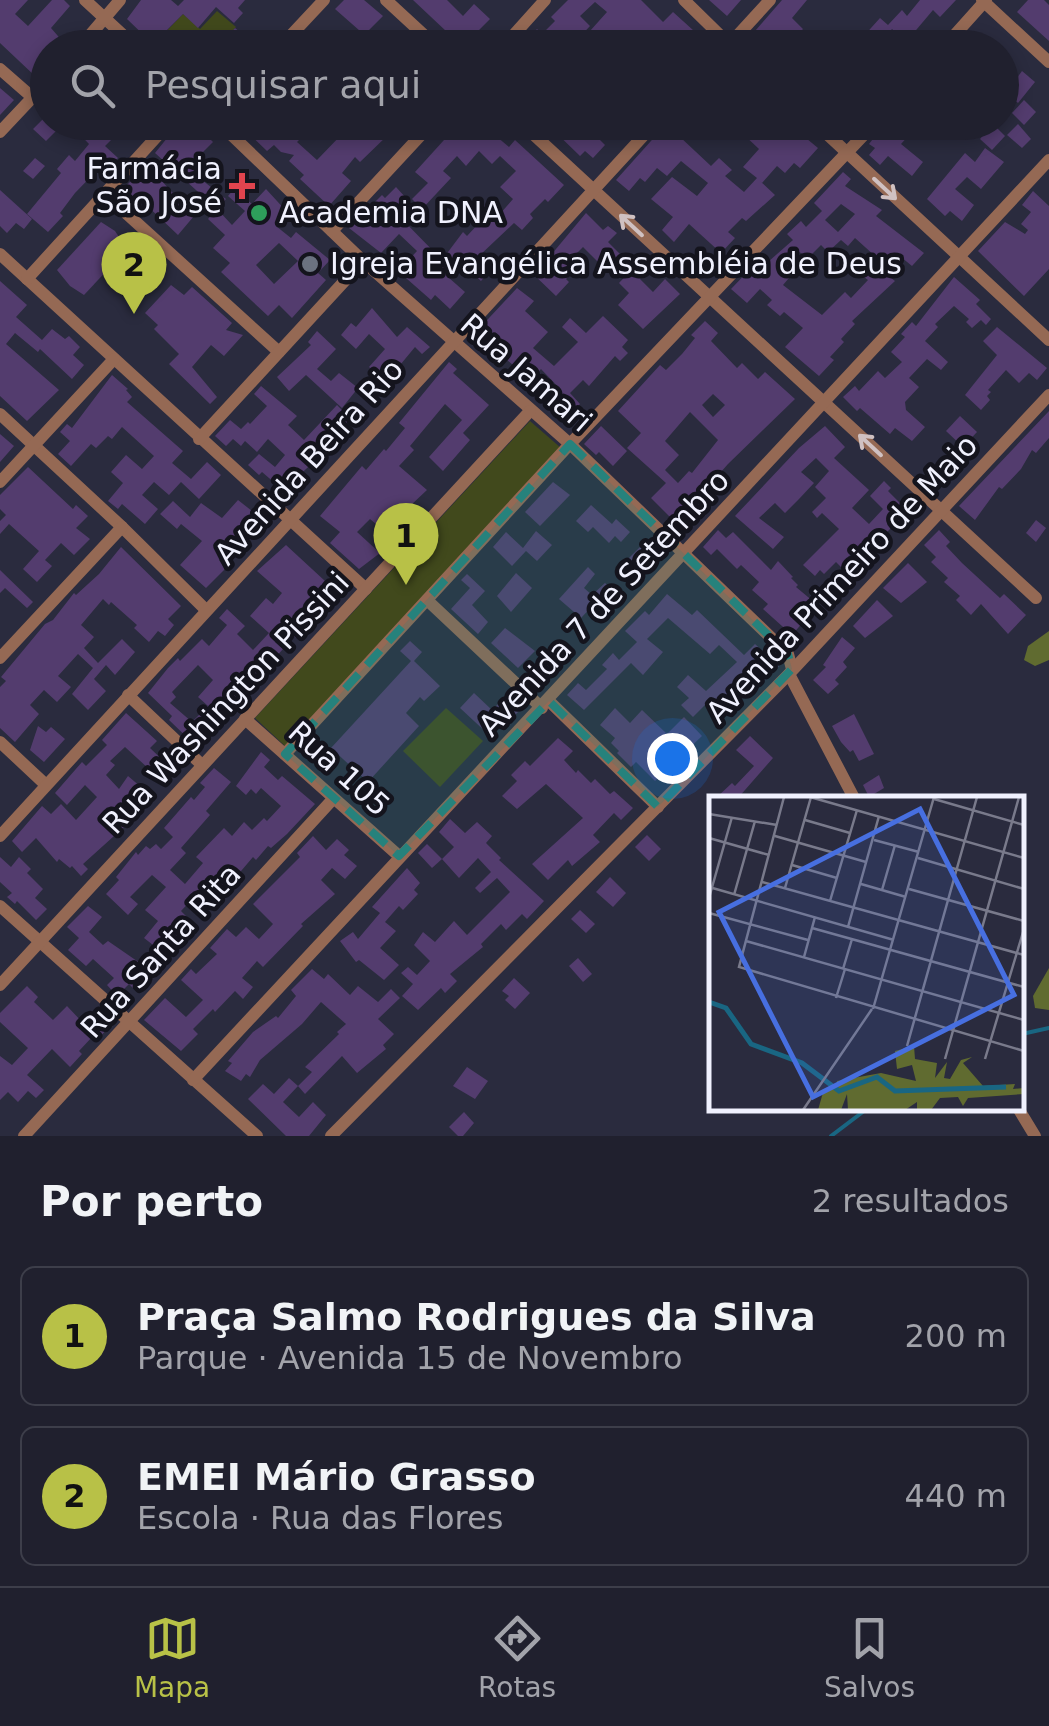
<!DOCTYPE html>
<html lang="pt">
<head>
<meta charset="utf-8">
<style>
  body { margin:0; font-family:"DejaVu Sans",sans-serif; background:#2d2d3a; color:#f1f3f6 }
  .you { position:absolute; left:672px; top:758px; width:35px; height:35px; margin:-25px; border:8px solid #fff; border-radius:50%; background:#1a73e8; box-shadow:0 0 0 15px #1a73e833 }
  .badge { display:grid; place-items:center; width:65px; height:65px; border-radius:50%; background:#b8c147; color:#111; font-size:32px; font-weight:700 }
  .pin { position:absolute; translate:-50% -82px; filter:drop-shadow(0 2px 5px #0008) }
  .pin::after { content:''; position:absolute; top:52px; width:35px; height:30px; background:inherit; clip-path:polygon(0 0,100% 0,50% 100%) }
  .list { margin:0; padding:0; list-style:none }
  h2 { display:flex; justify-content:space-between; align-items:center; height:130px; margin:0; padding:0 40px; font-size:42px }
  h2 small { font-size:32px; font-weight:400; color:#a2a3aa }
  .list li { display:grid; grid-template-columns:65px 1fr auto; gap:30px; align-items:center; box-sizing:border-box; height:140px; margin:0 20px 20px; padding:0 20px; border:2px solid #3d3e4a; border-radius:15px }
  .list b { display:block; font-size:38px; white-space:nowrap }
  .list p { margin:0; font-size:32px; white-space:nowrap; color:#a2a3aa }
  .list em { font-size:32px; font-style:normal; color:#a2a3aa }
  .icon { flex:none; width:55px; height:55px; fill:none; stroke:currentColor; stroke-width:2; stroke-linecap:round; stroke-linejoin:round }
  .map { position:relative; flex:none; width:1049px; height:1136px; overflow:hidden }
  .search { position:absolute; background:#20202e; box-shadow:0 5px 15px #0003; left:30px; right:30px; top:30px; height:110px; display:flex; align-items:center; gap:25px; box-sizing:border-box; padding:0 35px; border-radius:55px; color:#a2a3aa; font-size:38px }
  .sheet { height:450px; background:#20202e }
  nav { display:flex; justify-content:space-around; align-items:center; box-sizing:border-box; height:140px; border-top:2px solid #3d3e4a; background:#20202e; font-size:28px; color:#a2a3aa }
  nav a { display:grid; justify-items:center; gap:5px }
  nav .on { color:#b8c147 }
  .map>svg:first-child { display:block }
  .green { fill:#41491c }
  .forest { fill:#606b30 }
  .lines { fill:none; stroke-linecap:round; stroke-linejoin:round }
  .stream { stroke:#196682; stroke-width:4 }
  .building { fill:#533c6e; fill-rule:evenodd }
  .minor { stroke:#956954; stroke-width:12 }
  .oneway { stroke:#d0c1c2 }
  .marked { fill:#26827c; fill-opacity:0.2; stroke:#26827c; stroke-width:8; stroke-dasharray:20 12; stroke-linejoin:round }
  .health-dot { fill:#e0444e; stroke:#14141d; stroke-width:4 }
  .leisure-dot { fill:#2e9e5b; stroke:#14141d; stroke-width:4 }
  .worship-dot { fill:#6b7280; stroke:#14141d; stroke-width:4 }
  .labels { text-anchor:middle; stroke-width:9; stroke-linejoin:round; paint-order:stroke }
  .poi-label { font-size:30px; fill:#f0f1fe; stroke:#14141d; text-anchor:start }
  .street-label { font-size:30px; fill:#f0f1fe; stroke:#14141d }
  .inset-river { fill:none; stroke:#196682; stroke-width:5 }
  .inset-road { fill:none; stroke:#797a8b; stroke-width:2.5 }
  .view { fill:#476fe0; fill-opacity:0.15; stroke:#476fe0; stroke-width:5 }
  .inset-edge { fill:none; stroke:#f0f1fe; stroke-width:5 }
</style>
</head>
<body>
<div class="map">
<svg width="1049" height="1136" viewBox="0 0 1049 1136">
  <rect width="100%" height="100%" fill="#2a2b3e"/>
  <g class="green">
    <polygon points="217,11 236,27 217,47 159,47 155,43 183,14 200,29"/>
    <polygon points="530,421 561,448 285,746 255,718"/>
    <polygon points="446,708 483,741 440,787 403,751"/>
  </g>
  <g class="forest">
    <polygon points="1049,631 1049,660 1035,666 1024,660 1028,646"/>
    <polygon points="1049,968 1049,1010 1035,1008 1033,996"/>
  </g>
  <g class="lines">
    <g class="stream">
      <polyline points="1022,1034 1049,1028"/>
      <polyline points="831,1136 868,1108"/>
    </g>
  </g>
  <g class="building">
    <polygon points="0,0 28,0 15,14 28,26 52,0 64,0 70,6 51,28 64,43 60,48 48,48 48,62 35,76 0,43"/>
    <polygon points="141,0 171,0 178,6 184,0 245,0 238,8 243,13 234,23 216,7 198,28 183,14 153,44 127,19"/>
    <polygon points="344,0 364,0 383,16 368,31 385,48 345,48 360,31 335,9"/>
    <polygon points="413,0 447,0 463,16 474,4 490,19 478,31 483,37 473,48 464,48"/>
    <polygon points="568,0 641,0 663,22 673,12 704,40 702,48 645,48 637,41 631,48 612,48 590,31 607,12 595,2 580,16 590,26 576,41 572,37 562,48 519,48 537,29 542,34 555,21 551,17"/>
    <polygon points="709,0 741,0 727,16"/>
    <polygon points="782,0 807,0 792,18 803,29 786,48 756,48 748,39"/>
    <polygon points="920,0 956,0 940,17 933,10 906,42 892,29 876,48 853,48 880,18 888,25 902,10 907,16"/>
    <polygon points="1028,0 1044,0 1049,5 1049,41 1017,12"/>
    <polygon points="235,28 246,37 257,48 217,48"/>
    <polygon points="1022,71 1035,82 1018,103 1006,93"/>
    <polygon points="0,88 14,100 0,115"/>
    <polygon points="1024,100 1036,112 1024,125 1012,113"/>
    <polygon points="48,114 48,122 65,122 46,141 33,129"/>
    <polygon points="68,122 138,122 123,140 117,134 105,146 118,158 111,165 107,160 75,193 60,213 63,216 48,232 27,214 61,173 57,169 69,155 75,161 89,144"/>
    <polygon points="180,122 193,122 213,142 196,159 210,171 202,180 226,199 217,209 155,153"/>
    <polygon points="237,122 294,122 305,134 297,142 317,160 343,133 339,130 346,122 395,122 386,131 389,134 360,162 355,157 342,173 351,181 329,206 300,179 304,175 289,161 294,155 281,152 274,145 267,151"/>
    <polygon points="449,122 498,122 490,131 509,147 515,140 564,185 548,202 545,199 530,214 533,218 522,230 514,223 478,257 491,269 481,281 461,263 448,277 465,292 450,309 435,295 431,300 398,271 417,251 399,234 381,253 349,228 382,195 385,198 396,187 406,198 396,208 396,213 442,260 463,232 467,236 480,222 474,216 487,203 499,215 513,199 500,187 516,171 500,156 492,164 479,151 466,166 457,156 443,171 451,178 422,209 412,199 428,183 415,172 444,140 437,134"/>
    <polygon points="545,122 626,122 616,133 608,125 597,137 605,145 593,158 585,151 580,156"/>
    <polygon points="668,122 693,122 679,136 711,166 719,158 732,170 725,176 744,192 757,178 743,167 759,149 742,133 752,122 774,122 783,130 789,124 818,148 800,168 794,163 785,173 777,166 762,183 760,181 775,195 746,221 742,218 728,232 735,238 721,253 689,224 674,242 662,230 673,217 651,199 672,177 697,196 708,183 681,161 667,176 657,168 645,182 640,178 629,191 616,180"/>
    <polygon points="886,122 898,122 910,134 901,144 923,162 912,176 888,156 880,165 869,155 875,148 869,144"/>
    <polygon points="993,124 1005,136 992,150 980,139"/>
    <polygon points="1018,124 1031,139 1022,148 1007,135"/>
    <polygon points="985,148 1004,162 981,189 967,177 955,189 974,205 962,221 950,211 945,216 927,199 965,153 975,162"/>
    <polygon points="35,158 45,166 33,179 23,171"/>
    <polygon points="147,165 194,216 178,235 141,200 137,205 121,191"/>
    <path d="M843 172 851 179 845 186 882 210 876 216 924 253 912 266 901 257 886 274 895 281 852 321 855 324 841 339 844 342 830 357 834 360 819 376 785 347 803 328 784 312 780 316 767 305 772 300 760 289 747 303 731 289 754 265 760 269 793 240 787 234 801 221 806 227 822 211 814 203ZM841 204 855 214 838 232 825 220ZM855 238 875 256 871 260 876 264 864 277 868 280 851 298 845 292 822 315 783 285 795 271 787 264 799 252 809 257 821 245 828 252 841 240 848 246Z"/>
    <path d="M234 189 252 204 266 189 288 213 276 226 291 238 296 232 330 260 318 273 326 280 292 318 279 305 268 316 221 272 230 263 213 248 225 235 208 219 217 209 232 225 245 211 228 196ZM279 243 298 261 274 284 256 265Z"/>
    <polygon points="0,190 32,219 24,229 16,223 7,233 0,226"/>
    <polygon points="1033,191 1049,206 1049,269 1024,296 978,251 1005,222 1025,234 1028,230 1021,224 1031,212 1022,205"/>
    <polygon points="586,213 603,230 608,226 617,233 608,242 622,256 607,271 583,247 572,258 579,266 566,279 569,282 556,296 531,272 544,259 546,261"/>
    <polygon points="101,222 115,231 127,249 84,295 70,286 57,270"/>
    <polygon points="639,262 648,271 640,279 653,292 665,279 680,294 643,329 618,305 629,293 619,283"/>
    <polygon points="954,277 980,300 976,304 991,319 986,325 981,320 972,328 966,322 969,319 954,306 935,324 938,327 925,341 948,362 941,370 927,359 909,378 919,387 905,402 906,410 925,427 912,441 895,428 890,434 860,408 857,411 843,397 855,386 859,391 878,371 885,378 902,362 891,352 905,337 901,334 912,322 916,326"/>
    <polygon points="0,281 27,305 16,317 42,340 52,329 65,339 69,336 80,347 73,355 84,365 72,379 40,349 38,352 15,333 6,344 59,390 27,421 0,396"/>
    <polygon points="171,285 184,295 192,287 232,323 226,330 243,335 224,356 211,345 192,367 217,397 210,404 169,364 179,354 154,329 158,325 145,313"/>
    <polygon points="517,288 534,301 525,311 548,332 533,348 554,366 578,342 562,327 570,318 586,333 603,316 628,340 622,347 628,353 620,361 615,356 589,386 583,380 570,393 580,404 568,417 551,398 560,389 541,369 534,377 516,362 513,365 475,333"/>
    <polygon points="372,308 397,337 407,327 430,347 422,354 415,347 386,382 369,367 385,349 369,334 356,349 341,335 351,323 356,327"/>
    <path d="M705 321 718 333 711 341 737 368 742 363 758 379 765 372 795 399 728 464 676 523 651 498 666 483 627 448 641 433 618 411 660 365 666 370 682 354 695 338 691 335ZM713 394 725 405 713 417 702 405ZM690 412 718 440 692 473 689 471 678 483 665 470 679 455 665 441Z"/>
    <polygon points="997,327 1047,368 1037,380 1029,373 1019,383 1006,370 988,390 991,392 987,396 990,400 981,410 965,395 997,355 983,341"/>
    <polygon points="317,331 336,349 317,369 331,381 339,373 358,388 342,408 306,375 289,391 277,377 311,345 308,342"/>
    <polygon points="449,362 457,369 453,373 489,405 463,433 470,440 443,471 429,457 462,420 445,404 410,446 414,450 399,466 427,490 395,520 400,524 390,536 370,519 357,532 380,553 359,569 330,543 340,532 320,516 362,466 366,470 384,449 386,451 405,428 399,423"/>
    <polygon points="112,375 128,389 126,390 132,397 127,402 183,451 172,463 191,479 207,462 221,475 199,499 181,482 169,495 154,482 142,495 158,509 145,524 122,504 118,509 108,501 123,483 111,472 126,455 142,469 154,456 122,427 112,439 108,436 96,448 91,444 71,466 58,454 70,441 60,432 67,424 72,428"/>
    <polygon points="261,386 297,416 288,425 304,440 337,405 350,418 329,448 283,490 262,472 259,475 248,465 259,454 275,467 285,455 268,439 257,452 245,441 241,446 233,439 226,446 215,436 230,420 241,429 248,422 250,424 267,406 254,394"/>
    <polygon points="1049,411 1049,438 1036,453 1032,450 1021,469 1002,489 999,487 975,520 959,506"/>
    <polygon points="960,416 977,432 963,447 946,431"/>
    <polygon points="601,426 627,451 613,466 599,452 596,455 584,444"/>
    <polygon points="825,426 845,447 834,458 869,490 852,508 869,524 883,509 870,496 884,481 891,488 888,491 901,504 895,509 906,521 900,526 897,522 886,533 880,528 848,557 852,560 843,569 836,562 824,574 820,570 815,576 803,565 839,529 822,513 817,518 812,512 826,498 815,487 829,471 816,458 801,472 814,483 799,499 785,513 775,503 759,518 784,537 773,549 735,516 799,448"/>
    <polygon points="0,434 14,446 0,462"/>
    <polygon points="28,467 73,509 76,505 88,516 76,528 90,539 74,555 61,543 45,560 52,566 37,582 23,569 39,551 9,524 0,534 0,521 6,515 0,509 0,495"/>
    <polygon points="553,482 570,495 540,526 525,512"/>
    <polygon points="238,500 266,522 237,555 230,548 219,560 225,569 206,588 180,565 202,541 181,524 177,529 160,514 173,501 190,517 201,503 222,518"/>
    <polygon points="591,505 612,524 616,519 630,532 621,542 615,536 609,543 593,527 588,532 576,521"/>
    <polygon points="1036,520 1046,528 1036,542 1026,533"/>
    <polygon points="718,530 726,538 733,532 771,570 778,561 793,577 791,578 798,585 796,587 814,602 800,617 804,621 792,635 763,609 768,604 752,590 759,582 741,565 737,569 717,549 711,555 703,547"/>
    <polygon points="939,530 950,542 946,546 962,563 1000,598 1004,594 1026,615 1008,634 981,604 971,615 956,600 960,596 944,582 948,578 931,562 936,557 924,545"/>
    <polygon points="536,531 552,545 537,561 526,551 512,566 493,547 506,532 523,548"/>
    <path d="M286 545 325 581 320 586 335 601 304 636 302 633 296 638 287 630 275 642 283 649 274 659 265 650 249 665 257 672 239 690 241 692 233 700 231 698 206 723 214 731 197 747 169 720 172 716 148 693 168 668 178 658 180 661 202 639 209 646 227 625 219 618 227 609 245 626 237 634 253 650 269 633 250 616 266 598 273 604 282 593 257 571ZM198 665 213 680 198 697 208 706 192 722 170 703 176 697 172 692Z"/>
    <polygon points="641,546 652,557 639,570 627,560"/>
    <polygon points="121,547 181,606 168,619 174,625 165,636 158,631 149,642 134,628 137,625 111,602 109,605 103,599 81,625 94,637 84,648 98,663 122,639 135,652 115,675 106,665 94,679 106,691 88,710 72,694 93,668 78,654 58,676 71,687 57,702 44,690 30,705 39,714 15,742 0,728 0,687 6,681 1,677 45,624 53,620 74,593 76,595 99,574"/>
    <polygon points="908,563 927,582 901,603 883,588"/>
    <polygon points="588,567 595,574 584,588 592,595 605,583 616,593 604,607 597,601 581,618 559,599"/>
    <polygon points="0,570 33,602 27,608 5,588 0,593"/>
    <polygon points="516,573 532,588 511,612 497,596"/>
    <polygon points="467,574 485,591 472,605 488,622 478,634 451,609 470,588 461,580"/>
    <polygon points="667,594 692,615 697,610 744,655 755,644 779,666 761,684 752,675 720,708 711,699 693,717 681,705 689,698 677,687 688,675 706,691 737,662 719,645 710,654 668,618 647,639 663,652 643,675 631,663 584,710 567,695 578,683 586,690 607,669 602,665 613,653 619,660 637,642 625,631 645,611 649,615"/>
    <polygon points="877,600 893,616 865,638 853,626"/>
    <polygon points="505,628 535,651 518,668 491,643"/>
    <polygon points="842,637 855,648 843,662 847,667 835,680 839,684 828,694 813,680 826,667 823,665"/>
    <polygon points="410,641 422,652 414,661 440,686 424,701 420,697 406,713 419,726 368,782 331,748 411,661 400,651"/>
    <polygon points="474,693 492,710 506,696 520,710 506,724 502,720 489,735 460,708"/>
    <polygon points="615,708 630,723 642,710 667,734 684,717 702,736 655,781 636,762 631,767 617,753 619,751 611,743 615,738 600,725"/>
    <polygon points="126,713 157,741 150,748 172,769 161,780 125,747 110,761 115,765 106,775 119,789 128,776 148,793 119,822 124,827 83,864 88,869 81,876 72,866 70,868 59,859 57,862 36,838 22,852 12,841 42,806 51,814 61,804 76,820 97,797 85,785 67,805 55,793 82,762 86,766 107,745 102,740"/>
    <polygon points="854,714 874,754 859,761 853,750 850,752 841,742 832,726"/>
    <polygon points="38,726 46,732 51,727 65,739 44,762 30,750"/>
    <polygon points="750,736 773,758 738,798 716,798 732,783 735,786 754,766 736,750"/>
    <polygon points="558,738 573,751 564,760 576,773 578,770 591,783 595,779 610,794 614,791 633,808 621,820 614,813 593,835 600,842 572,866 568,860 548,880 532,864 583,818 546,784 517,809 502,796 517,781 511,775 525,761 530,766"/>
    <polygon points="261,752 270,760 264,767 278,780 282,776 315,804 287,834 271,848 268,846 256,860 253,857 212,905 198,893 181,911 191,921 175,938 179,941 166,955 144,938 158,921 145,910 166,887 152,875 130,897 138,904 128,915 106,894 119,880 116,877 136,852 138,855 146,846 150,849 156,844 161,849 173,837 164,828 191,797 194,800 205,787 200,783 214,768 231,782 206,811 210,815 181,848 186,853 170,870 185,884 203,863 196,857 224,828 232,836 244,822 252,830 264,818 267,821 281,806 261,788 256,794 251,789 246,795 236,786"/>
    <polygon points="879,775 884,788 869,797 863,785"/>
    <polygon points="450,819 465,833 477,822 492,836 486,843 501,858 499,860 544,901 527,919 522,914 506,930 501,924 481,944 483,947 450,974 457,981 445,993 441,988 418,1010 402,996 413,984 401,973 408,967 417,975 430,961 414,945 423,932 435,942 454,921 467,935 510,892 497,878 480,893 475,888 491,872 478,858 459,878 442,859 454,847 439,832"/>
    <polygon points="647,835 661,849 649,861 635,847"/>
    <polygon points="313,836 326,850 337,839 349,850 344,855 357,866 345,879 332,868 321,880 335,894 301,924 303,926 263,967 257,961 242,978 253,987 243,999 235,991 215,1012 213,1009 193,1029 198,1034 181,1051 144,1020 165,998 186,1017 203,1000 181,980 191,969 196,974 217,954 210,948 227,929 236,937 246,927 259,939 273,924 253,904 300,857 297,853"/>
    <polygon points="427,844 442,859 432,868 418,853"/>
    <polygon points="0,857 11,867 19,857 31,869 27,873 43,889 35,898 47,909 36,920 17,901 15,904 7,897 12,893 0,882"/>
    <polygon points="407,868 420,883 414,890 418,894 403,910 399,906 385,922 396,931 380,948 399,965 384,980 359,960 356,962 340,941 353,932 358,939 380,913 372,907"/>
    <polygon points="610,877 626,893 613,907 596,892"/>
    <polygon points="88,906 102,917 89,932 103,945 108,941 150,970 133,988 129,984 117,996 107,985 114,978 93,959 86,966 68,950 79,938 67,927"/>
    <polygon points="580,910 595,924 586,933 571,919"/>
    <polygon points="578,958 592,974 583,982 569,966"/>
    <polygon points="312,969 324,979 328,974 350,995 358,986 378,1002 391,989 400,998 378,1019 394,1034 383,1045 386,1049 357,1073 342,1056 305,1094 298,1086 312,1072 305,1067 339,1034 337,1032 346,1024 321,1002 302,1024 260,1060 250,1077 246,1074 241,1081 225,1071 232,1063 228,1061 253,1032 276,1016 278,1018 296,996 291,990"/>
    <polygon points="514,978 530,993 515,1009 505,1000 509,996 502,991"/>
    <polygon points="27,986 38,997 34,1002 53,1020 67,1006 84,1024 94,1013 109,1027 97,1040 93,1036 79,1051 82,1054 70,1067 52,1049 27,1075 44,1090 36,1098 28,1091 18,1102 8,1092 0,1100 0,1056 12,1065 28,1048 0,1022 0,1013"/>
    <polygon points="467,1067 488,1081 475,1099 453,1086"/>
    <polygon points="289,1078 298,1086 283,1102 299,1117 313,1102 326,1115 309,1136 286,1136 248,1099 263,1084 274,1094"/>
    <polygon points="464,1112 474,1123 463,1136 458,1136 449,1127"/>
  </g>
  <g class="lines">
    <g class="minor">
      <polyline points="85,0 137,48"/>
      <polyline points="386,0 438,48"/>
      <polyline points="684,0 733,48"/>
      <polyline points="982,0 1049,62"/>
      <polyline points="79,48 120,0"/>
      <polyline points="279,48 324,0"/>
      <polyline points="502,48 545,0"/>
      <polyline points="726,48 770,0"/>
      <polyline points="943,48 986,0"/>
      <polyline points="0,69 32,97"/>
      <polyline points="218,122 363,261 570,444 788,654 792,669"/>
      <polyline points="520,122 1036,598"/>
      <polyline points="814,122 1049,340"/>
      <polyline points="0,132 48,81"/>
      <polyline points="105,194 279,352"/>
      <polyline points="332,231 433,122"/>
      <polyline points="0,254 366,589"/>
      <polyline points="27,279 170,122"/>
      <polyline points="0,414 122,527 206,610"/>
      <polyline points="199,439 363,261"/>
      <polyline points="0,482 114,359"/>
      <polyline points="427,600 542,708"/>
      <polyline points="0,658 122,527"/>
      <polyline points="789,674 854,798"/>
      <polyline points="128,695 202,765"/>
      <polyline points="549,701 658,807"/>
      <polyline points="245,719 399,856"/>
      <polyline points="0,742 46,785"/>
      <polyline points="285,754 570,444 876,122"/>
      <polyline points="0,836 656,122"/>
      <polyline points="0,906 257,1136"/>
      <polyline points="0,985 530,411"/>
      <polyline points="193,1080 1049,160"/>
      <polyline points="1018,1108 1035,1136"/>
      <polyline points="24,1136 333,799"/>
      <polyline points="331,1136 789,674 1049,395"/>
    </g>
  </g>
  <defs><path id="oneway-shaft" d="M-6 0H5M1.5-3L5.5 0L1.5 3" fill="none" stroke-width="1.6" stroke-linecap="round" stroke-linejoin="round" transform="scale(2.5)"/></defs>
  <g class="oneway">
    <use href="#oneway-shaft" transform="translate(885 189) rotate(43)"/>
    <use href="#oneway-shaft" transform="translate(631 225) rotate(-137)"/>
    <use href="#oneway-shaft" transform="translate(870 445) rotate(-137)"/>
  </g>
  <path class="marked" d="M570 444 788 654 792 669 658 807 549 701 399 856 285 754Z"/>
  <path class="health-dot" d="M237 171h10v10h10v10h-10v10h-10v-10h-10v-10h10z"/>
  <circle class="leisure-dot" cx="259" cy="213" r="10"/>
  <circle class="worship-dot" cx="310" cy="264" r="10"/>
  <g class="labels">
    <g class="poi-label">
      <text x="222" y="179" text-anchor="end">Farmácia<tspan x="222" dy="34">São José</tspan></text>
      <text x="279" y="223">Academia DNA</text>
      <text x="330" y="274">Igreja Evangélica Assembléia de Deus</text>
    </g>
    <g class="street-label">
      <text transform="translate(526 373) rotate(41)" y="10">Rua Jamari</text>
      <text transform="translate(309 462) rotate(-48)" y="10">Avenida Beira Rio</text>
      <text transform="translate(842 579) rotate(-47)" y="10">Avenida Primeiro de Maio</text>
      <text transform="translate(604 603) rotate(-47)" y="10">Avenida 7 de Setembro</text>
      <text transform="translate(226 703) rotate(-47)" y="10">Rua Washington Pissini</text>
      <text transform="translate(339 769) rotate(42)" y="10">Rua 105</text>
      <text transform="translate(161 951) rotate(-48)" y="10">Rua Santa Rita</text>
    </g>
  </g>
  <g transform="translate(709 796)">
    <rect width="315" height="315" fill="#2a2b3e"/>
    <path d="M205 250 206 263 228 267 226 282 238 266 235 282 241 283 252 264 263 261 254 267 274 290 306 288 304 293 315 292V298L259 302 254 310 249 301 231 302 222 314H208V306L196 314H139L138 298 132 314H109L115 293 127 292 128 285 172 277 207 285 203 269 188 273 186 255Z" fill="#606b30"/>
    <path class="inset-river" d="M0 206 17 212 42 248 93 267 130 295 168 281 186 295 297 291"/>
    <path class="inset-road" d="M75 1 30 171 315 255M101 1 315 62M225 3 315 29M0 18 68 29M96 24 141 37M66 40 157 66M0 42 60 59M165 44 210 56M209 62 315 93M83 69 128 82M53 86 315 159M152 88 197 101M0 91 185 144M76 92 102 1M200 93 315 125M173 94 186 49M25 99 46 25M0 102 23 21M121 105 148 14M0 117 99 144M139 131 170 20M103 132 315 191M37 145 315 224M95 161 106 121M134 173 143 143M127 202 136 173M164 213 225 1M198 250 268 1M236 263 310 1M276 263 315 133M94 314 163 213"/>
    <path class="view" d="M211 13 305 199 104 301 10 116Z"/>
    <rect width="315" height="315" class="inset-edge"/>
  </g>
</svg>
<div class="you"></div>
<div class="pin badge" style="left:406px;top:585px">1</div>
<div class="pin badge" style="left:134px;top:314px">2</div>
<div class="search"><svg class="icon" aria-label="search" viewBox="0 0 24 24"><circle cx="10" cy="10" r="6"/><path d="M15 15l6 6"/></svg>Pesquisar aqui</div>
</div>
<section class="sheet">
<h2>Por perto<small>2 resultados</small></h2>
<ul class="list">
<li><span class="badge">1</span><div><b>Praça Salmo Rodrigues da Silva</b><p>Parque · Avenida 15 de Novembro</p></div><em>200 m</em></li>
<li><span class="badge">2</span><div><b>EMEI Mário Grasso</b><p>Escola · Rua das Flores</p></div><em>440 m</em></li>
</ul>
</section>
<nav>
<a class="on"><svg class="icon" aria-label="map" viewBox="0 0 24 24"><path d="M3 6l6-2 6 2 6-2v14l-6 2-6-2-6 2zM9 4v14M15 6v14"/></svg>Mapa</a>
<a><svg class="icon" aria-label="directions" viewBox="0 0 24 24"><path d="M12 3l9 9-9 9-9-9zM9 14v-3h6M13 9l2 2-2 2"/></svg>Rotas</a>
<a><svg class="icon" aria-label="saved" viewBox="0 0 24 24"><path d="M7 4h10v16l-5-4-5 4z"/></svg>Salvos</a>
</nav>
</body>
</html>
